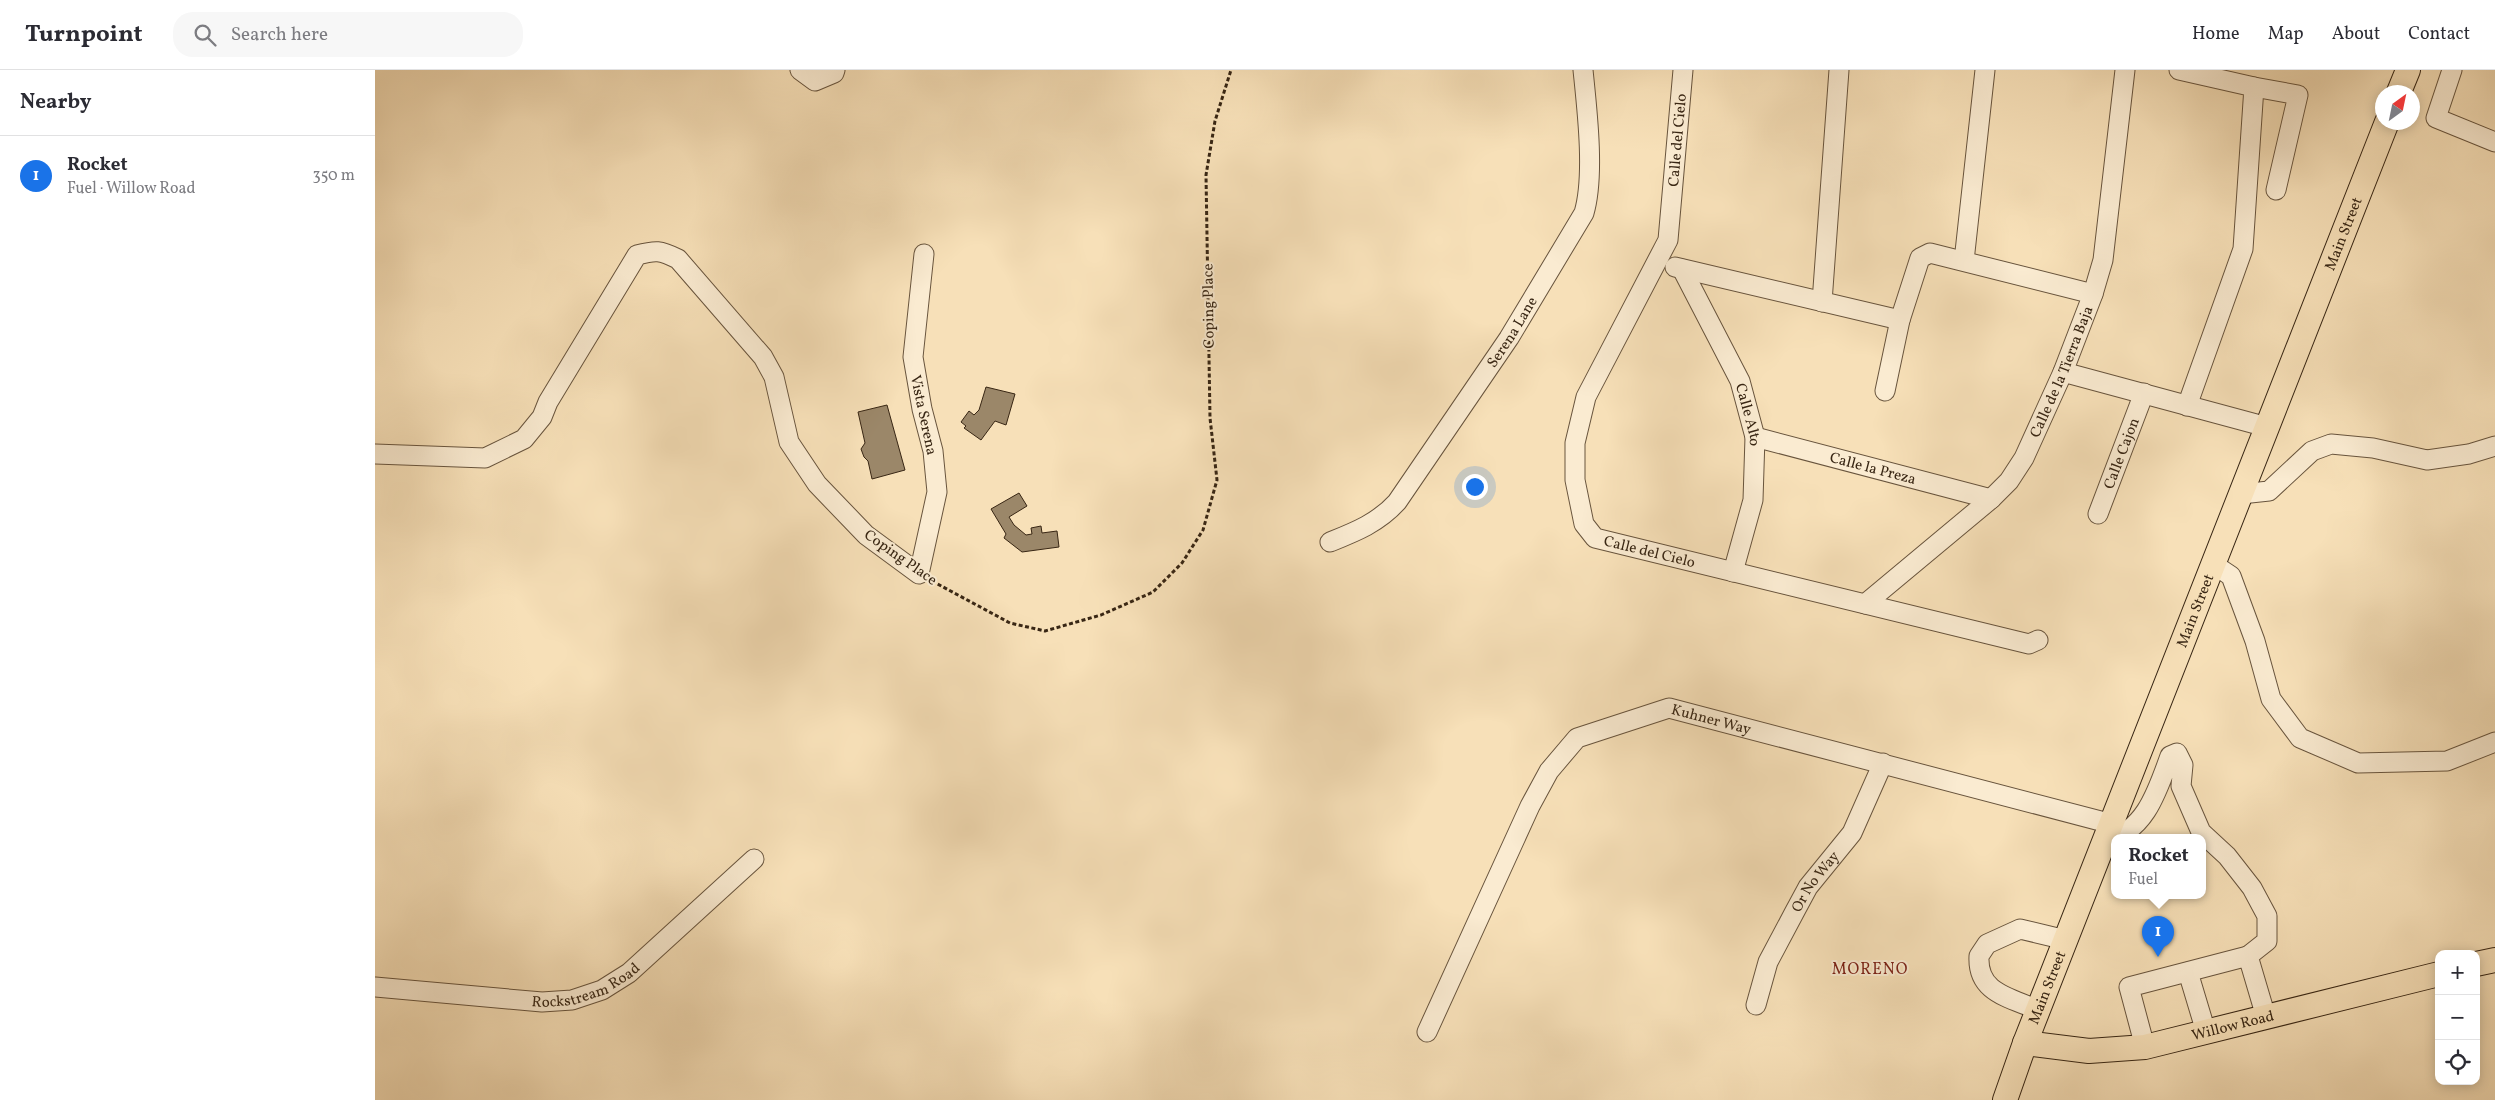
<!DOCTYPE html>
<html lang="en">
<head>
<meta charset="utf-8">
<style>
  body { margin:0; font-family:Vollkorn,serif; background:#f7f7f7; color:#2b2b33 }
  .controls { position:absolute; right:15px; bottom:15px; display:grid; overflow:hidden; border-radius:10px; box-shadow:0 2px 12px #0003 }
  .controls button { width:45px; height:45px; display:grid; place-items:center; padding:0; border:0; border-bottom:1px solid #e1e1e2; background:#fff; color:#2b2b33; font:25px sans-serif }
  .compass { position:absolute; left:2000px; top:15px; width:45px; height:45px; border-radius:50%; background:#fff; box-shadow:0 2px 12px #0003; rotate:33deg }
  .you { position:absolute; left:1099px; top:416px; width:18px; height:18px; margin:-12px; border:4px solid #fff; border-radius:50%; background:#1a73e8; box-shadow:0 0 0 8px #1a73e833 }
  .badge { display:grid; place-items:center; width:32px; height:32px; border-radius:50%; background:#1a73e8; color:#fff; font-size:16px; font-weight:700 }
  .pin { position:absolute; translate:-50% -41px; filter:drop-shadow(0 1px 2px #0008) }
  .pin::after { content:''; position:absolute; top:26px; width:18px; height:15px; background:inherit; clip-path:polygon(0 0,100% 0,50% 100%) }
  .popup { position:absolute; left:1736px; top:764px; width:95px; height:65px; box-sizing:border-box; display:grid; place-content:center; border-radius:10px; background:#fff; filter:drop-shadow(0 1px 4px #0005); font-size:16px; white-space:nowrap; color:#7c7c81 }
  .popup b { font-size:19px; color:#2b2b33 }
  .popup::after { content:''; position:absolute; left:50%; top:100%; margin-left:-10px; border:10px solid transparent; border-top-color:#fff }
  .list { margin:0; padding:0; list-style:none }
  h2 { display:flex; justify-content:space-between; align-items:center; height:65px; margin:0; padding:0 20px; font-size:21px }
  h2 small { font-size:16px; font-weight:400; color:#7c7c81 }
  .list li { display:grid; grid-template-columns:32px 1fr auto; gap:15px; align-items:center; box-sizing:border-box; height:80px; padding:0 20px; border-top:1px solid #e1e1e2 }
  .list b { display:block; font-size:19px; white-space:nowrap }
  .list p { margin:0; font-size:16px; white-space:nowrap; color:#7c7c81 }
  .list em { font-size:16px; font-style:normal; color:#7c7c81 }
  .icon { flex:none; width:28px; height:28px; fill:none; stroke:currentColor; stroke-width:2; stroke-linecap:round; stroke-linejoin:round }
  .map { position:relative; flex:none; width:2120px; height:1030px; overflow:hidden }
  header { display:flex; align-items:center; gap:30px; box-sizing:border-box; height:70px; padding:0 25px; background:#fff; border-bottom:1px solid #e1e1e2 }
  header strong { font-size:24px }
  nav { display:flex; gap:28px; margin-inline-start:auto; font-size:18px }
  .search { width:350px; height:45px; background:#f7f7f7; display:flex; align-items:center; gap:12px; box-sizing:border-box; padding:0 18px; border-radius:20px; color:#7c7c81; font-size:19px }
  main { display:flex }
  aside { flex:1; background:#fff }
  .map>svg:first-child { display:block }
  .building { fill:#9b8769; stroke:#382614 }
  .lines { fill:none; stroke-linecap:round; stroke-linejoin:round }
  .minor-casing { stroke:#68543d; stroke-width:21 }
  .major-casing { stroke:#382614; stroke-width:26 }
  .path { stroke:#382614; stroke-width:3; stroke-dasharray:4 2.5; stroke-linecap:butt }
  .minor { stroke:#faebd1; stroke-width:19 }
  .major { stroke:#f7e0b8; stroke-width:24 }
  .labels { text-anchor:middle; stroke-width:4; stroke-linejoin:round; paint-order:stroke }
  .street-label { font-size:15px; fill:#382614; stroke:#faebd1 }
  .neighbourhood-label { font-size:16px; letter-spacing:1px; fill:#7a1f14; stroke:#faebd1 }
</style>
</head>
<body>
<header>
<strong>Turnpoint</strong>
<div class="search"><svg class="icon" aria-label="search" viewBox="0 0 24 24"><circle cx="10" cy="10" r="6"/><path d="M15 15l6 6"/></svg>Search here</div>
<nav><a>Home</a><a>Map</a><a>About</a><a>Contact</a></nav>
</header>
<main>
<aside>
<h2>Nearby<small></small></h2>
<ul class="list">
<li><span class="badge">1</span><div><b>Rocket</b><p>Fuel · Willow Road</p></div><em>350 m</em></li>
</ul>
</aside>
<div class="map">
<svg width="2120" height="1030" viewBox="0 0 2120 1030">
  <rect width="100%" height="100%" fill="#f7e0b8"/>
  <filter id="stains"><feTurbulence type="fractalNoise" baseFrequency=".004" numOctaves="4"/><feColorMatrix values="0 0 0 0 .2 0 0 0 0 .09 0 0 0 0 .02 0 0 0 .5 -.17"/></filter>
  <radialGradient id="worn" r=".72"><stop offset=".6" stop-color="#630" stop-opacity="0"/><stop offset="1" stop-color="#630" stop-opacity=".3"/></radialGradient>
  <g class="building">
    <polygon points="611,317 640,324 631,355 620,351 606,370 589,358 591,356 586,352 594,341 599,345 604,340"/>
    <polygon points="512,335 530,400 497,409 493,391 489,387 486,379 490,373 483,342"/>
    <polygon points="644,423 652,436 634,447 639,455 651,465 657,464 656,458 666,456 667,463 682,461 684,477 647,482 629,468 631,464 616,439"/>
  </g>
  <g class="lines">
    <g class="minor-casing">
      <g id="minor">
        <polyline points="425,0 440,11 459,3 460,0"/>
        <path id="s1" d="M1308 0 1293 170 1211 327 1200 373V410L1209 454 1220 468 1654 574 1663 570"/>
        <polyline points="1804,0 1879,17 1868,179 1812,336"/>
        <polyline points="2077,0 2061,48 2120,72"/>
        <polyline points="1879,17 1923,25 1901,120"/>
        <polyline points="1589,191 1610,0"/>
        <polyline points="1300,197 1525,250"/>
        <path id="s2" d="M1307 199 1365 311 1380 367 1378 430 1358 502"/>
        <polyline points="1447,232 1464,0"/>
        <polyline points="1688,302 1892,357"/>
        <polyline points="1510,321 1525,250 1545,188 1555,183 1718,224"/>
        <path id="s3" d="M1380 367 1616 429"/>
        <path d="M0 384 110 388 149 369 167 347 173 332 262 185C281 180 285 180 303 189L388 287 399 307 414 372 442 414 491 465 544 504 562 422 558 381 547 339 538 287 549 184"/>
        <polyline points="1866,424 1894,421 1937,381 1956,374 1998,378 2052,390 2094,384 2120,376"/>
        <path id="s4" d="M1723 444 1769 323"/>
        <path id="s5" d="M955 472C980 462 1003 453 1022 432L1134 268 1209 143C1220 106 1212 39 1208 0"/>
        <polyline points="1838,494 1856,506 1880,571 1896,629 1925,668 1983,693 2072,691 2120,672"/>
        <path id="s6" d="M1490 534 1616 429 1634 411 1649 388 1688 302 1718 224 1728 190 1750 0"/>
        <path d="M1731 769C1770 763 1783 719 1795 686L1802 683 1808 695 1806 716 1826 762 1852 786 1877 818 1892 846V871L1873 886"/>
        <polyline points="1813,902 1831,962"/>
        <path id="s7" d="M0 917 167 932 197 930 227 920 254 903 379 789"/>
        <path id="s8" d="M1381 935 1393 892 1419 843 1433 817 1477 763 1508 693"/>
        <path d="M1663 940C1634 927 1602 923 1604 886L1612 874 1645 859 1691 870"/>
        <path id="s9" d="M1052 962 1155 736 1174 701 1202 668 1294 638 1737 754"/>
        <polyline points="1770,977 1754,917 1873,886 1891,947"/>
      </g>
    </g>
    <g class="major-casing">
      <g id="major">
        <polyline points="2024,22 2033,0"/>
        <polyline points="2101,894 2120,890"/>
        <path id="s10" d="M1650 973 1714 981 1770 977 2064 904"/>
        <path id="s11" d="M1630 1030 1650 973 2012 52"/>
      </g>
    </g>
    <polyline class="path" points="557,511 635,553 670,561 726,545 778,522 807,493 828,460 842,410 835,348 831,105 840,51 856,0"/>
    <use href="#minor" class="minor"/>
    <use href="#major" class="major"/>
  </g>
  <g class="labels">
    <g class="street-label">
      <text transform="translate(1302 70) rotate(-85)" y="5">Calle del Cielo</text>
      <text dy="5" stroke="none"><textPath href="#s11" startOffset="930">Main Street</textPath></text>
      <text transform="translate(833 236) rotate(-91)" y="5">Coping Place</text>
      <text dy="5" stroke="none"><textPath href="#s5" startOffset="284">Serena Lane</textPath></text>
      <text dy="5" stroke="none"><textPath href="#s6" startOffset="311">Calle de la Tierra Baja</textPath></text>
      <text transform="translate(549 345) rotate(78)" y="5">Vista Serena</text>
      <text dy="5" stroke="none"><textPath href="#s2" startOffset="161">Calle Alto</textPath></text>
      <text dy="5" stroke="none"><textPath href="#s4" startOffset="65">Calle Cajon</textPath></text>
      <text dy="5" stroke="none"><textPath href="#s3" startOffset="122">Calle la Preza</textPath></text>
      <text dy="5" stroke="none"><textPath href="#s1" startOffset="551">Calle del Cielo</textPath></text>
      <text transform="translate(526 487) rotate(35)" y="5">Coping Place</text>
      <text dy="5" stroke="none"><textPath href="#s11" startOffset="525">Main Street</textPath></text>
      <text dy="5" stroke="none"><textPath href="#s9" startOffset="472">Kuhner Way</textPath></text>
      <text dy="5" stroke="none"><textPath href="#s8" startOffset="138">Or No Way</textPath></text>
      <text dy="5" stroke="none"><textPath href="#s7" startOffset="215">Rockstream Road</textPath></text>
      <text dy="5" stroke="none"><textPath href="#s11" startOffset="120">Main Street</textPath></text>
      <text dy="5" stroke="none"><textPath href="#s10" startOffset="211">Willow Road</textPath></text>
    </g>
    <g class="neighbourhood-label">
      <text x="1495" y="904">MORENO</text>
    </g>
  </g>
  <rect width="100%" height="100%" filter="url(#stains)"/>
  <rect width="100%" height="100%" fill="url(#worn)"/>
</svg>
<div class="controls">
<button>+</button>
<button>−</button>
<button><svg class="icon" aria-label="locate" viewBox="0 0 24 24"><circle cx="12" cy="12" r="6"/><path d="M12 2v4M12 18v4M2 12h4M18 12h4"/></svg></button>
</div>
<svg class="compass" viewBox="-18 -18 36 36"><path d="M0-13l5 13h-10z" fill="#e53935"/><path d="M0 13l5-13h-10z" fill="#7c7c81"/></svg>
<div class="you"></div>
<div class="pin badge" style="left:1783px;top:887px">1</div>
<div class="popup"><b>Rocket</b>Fuel</div>
</div>
</main>
</body>
</html>
